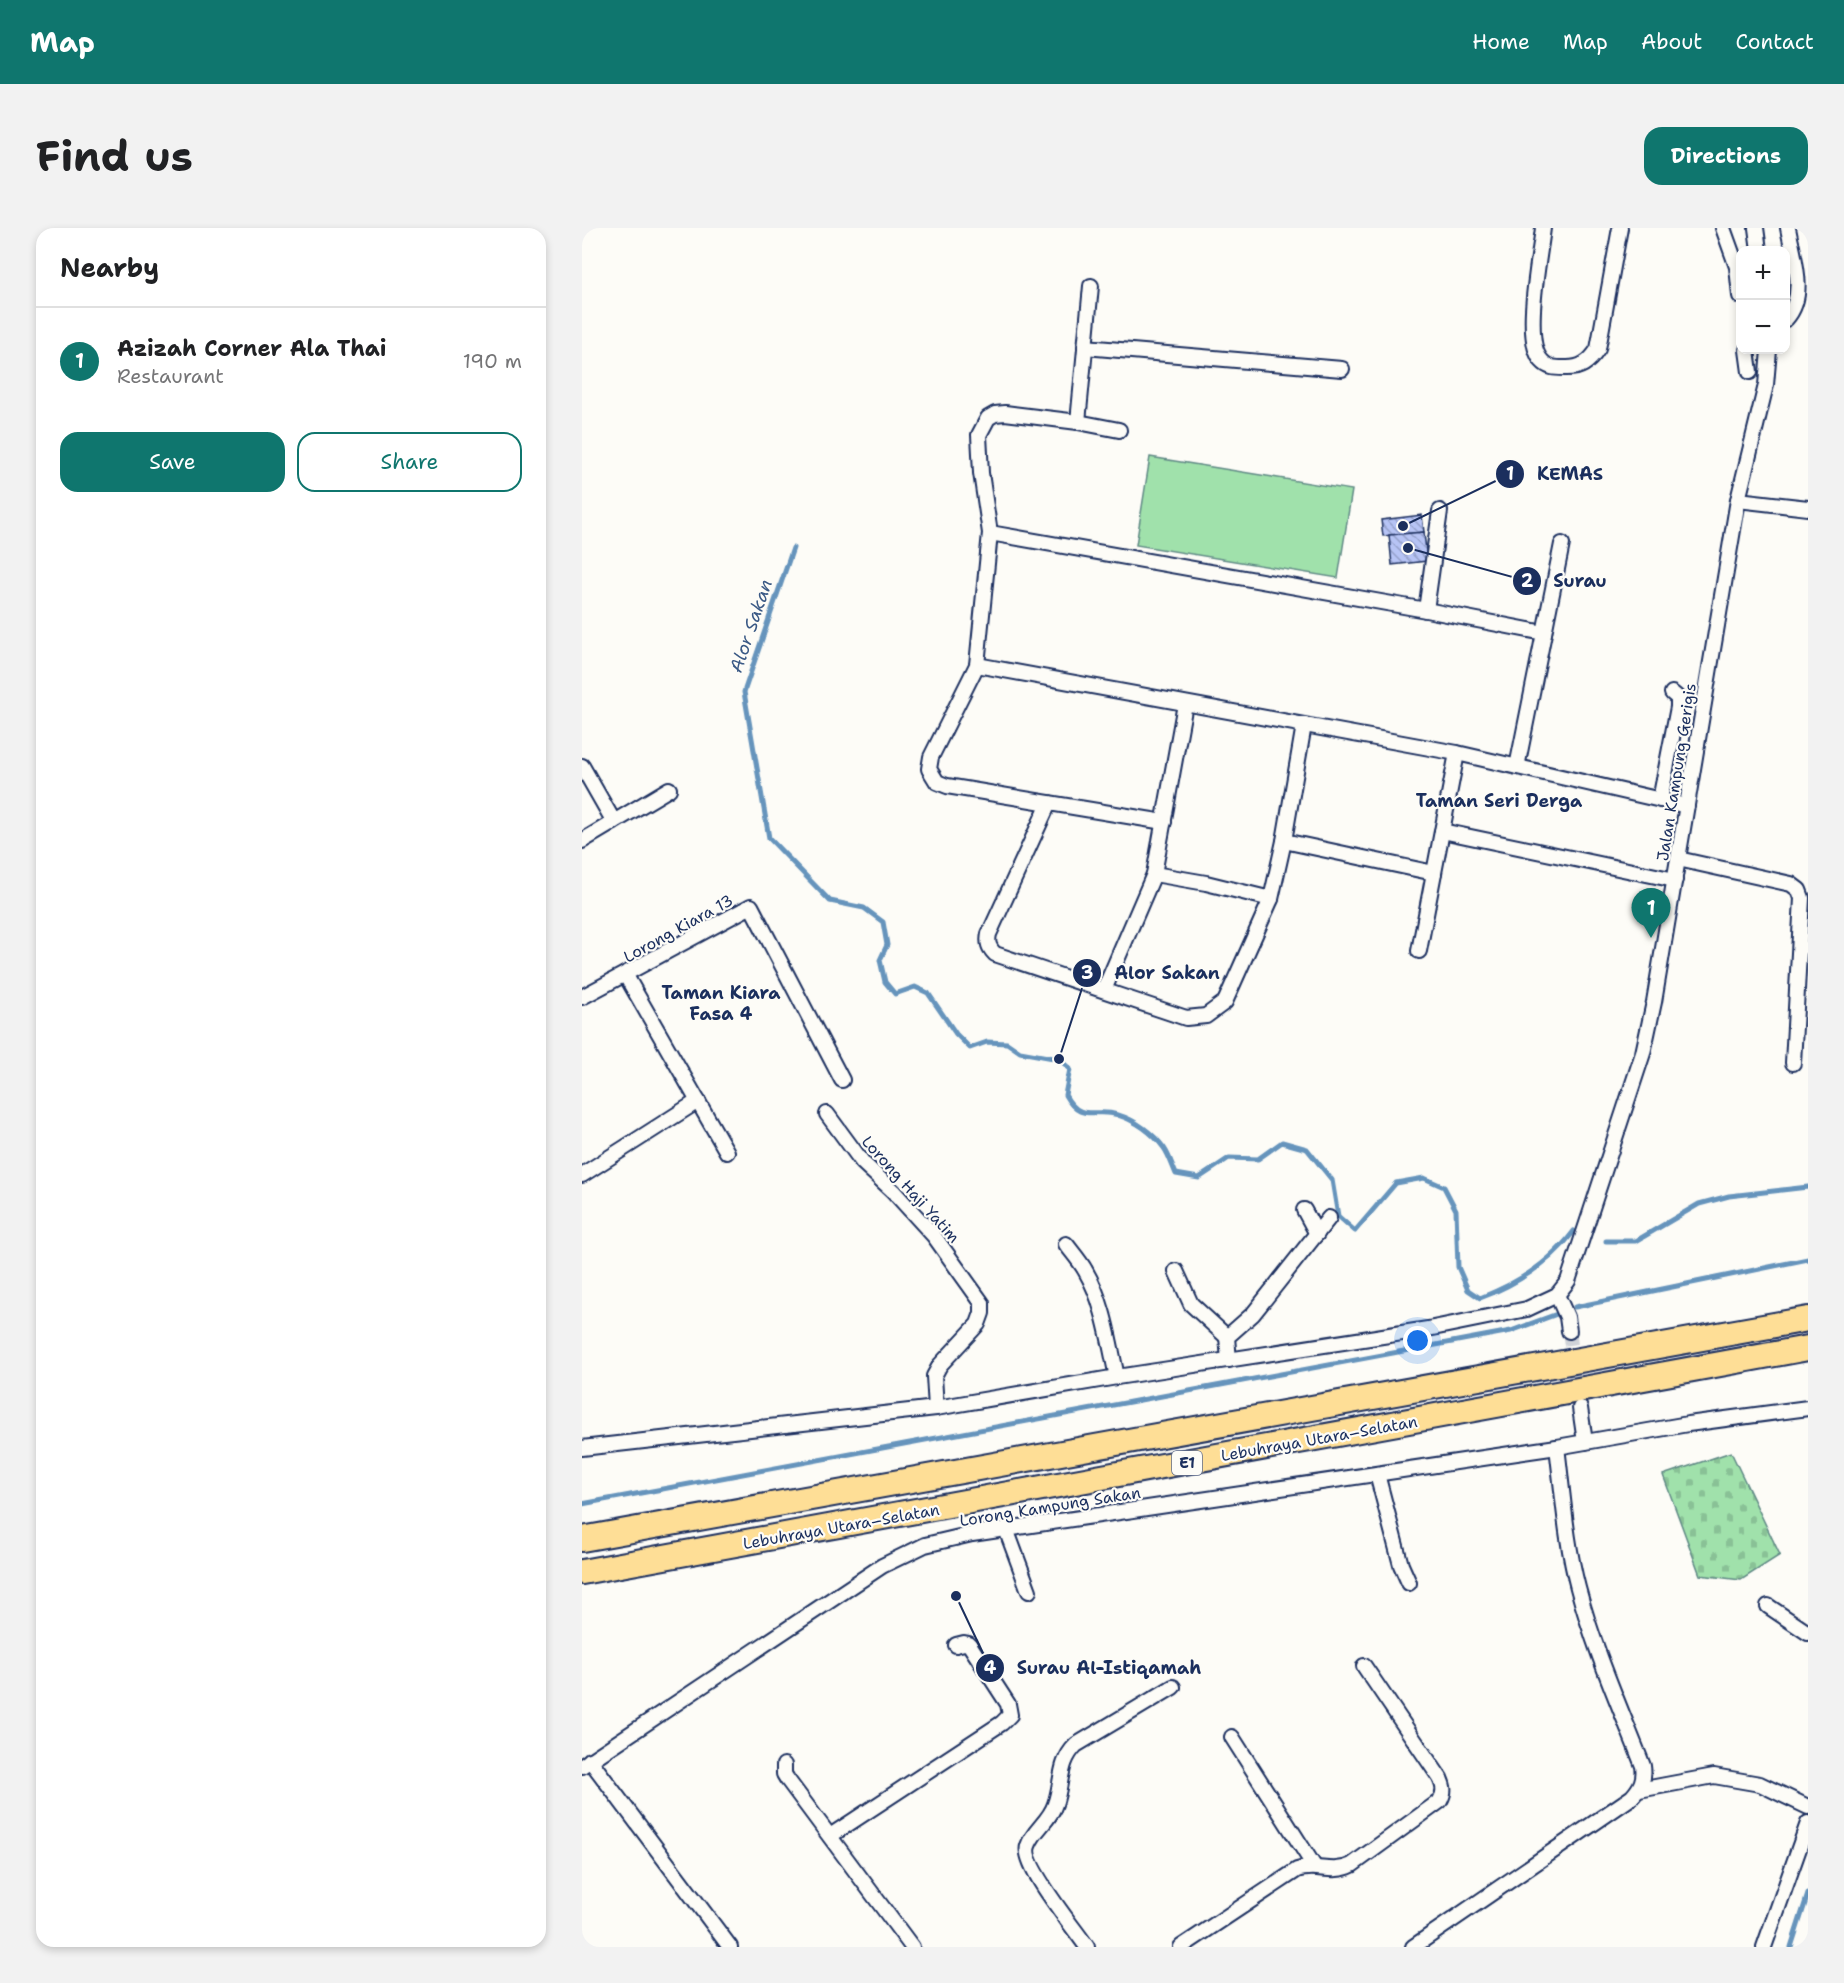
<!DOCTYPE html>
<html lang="en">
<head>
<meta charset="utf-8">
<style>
  body { margin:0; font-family:"Shantell Sans",sans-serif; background:#f2f2f2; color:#202124 }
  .controls { position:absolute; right:18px; top:18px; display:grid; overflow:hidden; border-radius:12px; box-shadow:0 3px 9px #0003 }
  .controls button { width:54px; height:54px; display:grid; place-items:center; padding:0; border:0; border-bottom:2px solid #e0e0e0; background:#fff; color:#202124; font:30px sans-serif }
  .you { position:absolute; left:836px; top:1113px; width:21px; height:21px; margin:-15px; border:4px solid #fff; border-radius:50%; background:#1a73e8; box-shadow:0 0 0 9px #1a73e833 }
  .badge { display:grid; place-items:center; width:39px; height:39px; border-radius:50%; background:#0f766e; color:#fff; font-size:20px; font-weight:700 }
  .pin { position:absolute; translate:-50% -50px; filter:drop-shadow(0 2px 3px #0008) }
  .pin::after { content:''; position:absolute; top:32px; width:21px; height:18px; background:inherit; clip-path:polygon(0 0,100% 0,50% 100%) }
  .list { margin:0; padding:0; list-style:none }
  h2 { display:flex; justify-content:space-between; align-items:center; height:78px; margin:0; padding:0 24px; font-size:26px }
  h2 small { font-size:20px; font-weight:400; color:#757577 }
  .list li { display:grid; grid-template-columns:39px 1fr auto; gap:18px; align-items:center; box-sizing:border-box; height:108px; padding:0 24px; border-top:2px solid #e0e0e0 }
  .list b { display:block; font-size:22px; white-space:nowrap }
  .list p { margin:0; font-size:20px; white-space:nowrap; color:#757577 }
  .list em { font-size:20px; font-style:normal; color:#757577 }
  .actions { display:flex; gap:12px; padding:18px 24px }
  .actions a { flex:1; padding:14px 0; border:2px solid #0f766e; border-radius:18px; text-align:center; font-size:21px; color:#0f766e }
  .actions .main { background:#0f766e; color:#fff }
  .map { position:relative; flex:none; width:1226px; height:1719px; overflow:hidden; border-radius:18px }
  header { display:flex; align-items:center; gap:36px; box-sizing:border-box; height:84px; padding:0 30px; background:#0f766e; color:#fff }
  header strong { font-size:28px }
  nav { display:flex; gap:33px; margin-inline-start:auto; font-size:21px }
  .intro { display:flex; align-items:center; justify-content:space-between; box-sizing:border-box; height:144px; padding:0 36px }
  h1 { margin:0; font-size:42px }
  .button { padding:15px 27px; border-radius:18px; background:#0f766e; color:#fff; font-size:21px; font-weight:700 }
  main { display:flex; gap:36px; padding:0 36px }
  aside { flex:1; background:#fff; border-radius:18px; box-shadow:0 3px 9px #0003 }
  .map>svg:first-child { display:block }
  .cemetery { fill:url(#cemetery-stones); stroke:#5e8884; stroke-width:1.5 }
  .green { fill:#a0e1ab; stroke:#5e8884; stroke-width:1.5 }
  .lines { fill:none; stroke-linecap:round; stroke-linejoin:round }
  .stream { stroke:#6694bc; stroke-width:5 }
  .building { fill:url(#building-back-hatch); stroke:#1b2f5e; stroke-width:1.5 }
  .minor-tunnel { stroke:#d0d3d8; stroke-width:14; stroke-dasharray:14 7; stroke-linecap:butt }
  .minor-casing { stroke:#1b2f5e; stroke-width:18 }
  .motorway-casing { stroke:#1b2f5e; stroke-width:28 }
  .minor { stroke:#fdfcf7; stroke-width:14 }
  .motorway { stroke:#fede96; stroke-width:24 }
  .labels { text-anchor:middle; stroke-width:4.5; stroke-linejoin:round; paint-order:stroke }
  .shield { fill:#fdfcf7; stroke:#5f6c8c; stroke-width:1.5 }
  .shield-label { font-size:15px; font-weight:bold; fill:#1b2f5e }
  .street-label { font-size:16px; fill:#1b2f5e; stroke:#fdfcf7 }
  .water-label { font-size:18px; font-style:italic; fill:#3a5985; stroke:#fdfcf7 }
  .neighbourhood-label { font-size:18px; font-weight:bold; fill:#1b2f5e; stroke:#fdfcf7 }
  .leader { fill:none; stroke:#1b2f5e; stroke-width:2 }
  .callout-dot { fill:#1b2f5e; stroke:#fdfcf7; stroke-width:2 }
  .mark-label { font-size:18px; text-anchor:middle; font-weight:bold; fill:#fff }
  .callout-label { font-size:18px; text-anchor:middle; font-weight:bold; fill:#1b2f5e; stroke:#fdfcf7; stroke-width:4.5; stroke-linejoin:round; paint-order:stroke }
</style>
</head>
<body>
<header>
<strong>Map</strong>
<nav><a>Home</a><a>Map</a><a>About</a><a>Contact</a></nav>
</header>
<div class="intro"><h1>Find us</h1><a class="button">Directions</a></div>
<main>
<aside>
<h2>Nearby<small></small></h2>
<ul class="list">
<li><span class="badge">1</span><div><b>Azizah Corner Ala Thai</b><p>Restaurant</p></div><em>190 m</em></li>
</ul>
<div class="actions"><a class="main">Save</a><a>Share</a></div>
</aside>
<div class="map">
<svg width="1226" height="1719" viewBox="0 0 1226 1719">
  <defs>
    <pattern id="cemetery-stones" width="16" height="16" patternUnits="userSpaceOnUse" patternTransform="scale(1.5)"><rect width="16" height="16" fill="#a0e1ab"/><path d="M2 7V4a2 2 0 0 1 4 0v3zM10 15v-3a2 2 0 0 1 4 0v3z" fill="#89c196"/></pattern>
    <pattern id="building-back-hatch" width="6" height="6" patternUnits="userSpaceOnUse" patternTransform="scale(1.5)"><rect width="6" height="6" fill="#b7c4f5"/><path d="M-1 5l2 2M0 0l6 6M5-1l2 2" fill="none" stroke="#94a0ca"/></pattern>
  </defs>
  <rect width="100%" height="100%" fill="#fdfcf7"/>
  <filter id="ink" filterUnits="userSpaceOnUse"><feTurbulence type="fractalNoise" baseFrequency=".0167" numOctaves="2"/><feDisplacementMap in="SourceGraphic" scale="12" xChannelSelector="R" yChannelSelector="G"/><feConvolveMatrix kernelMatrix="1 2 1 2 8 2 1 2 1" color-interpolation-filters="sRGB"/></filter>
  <g filter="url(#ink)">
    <polygon class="cemetery" points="1149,1224 1198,1327 1159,1352 1118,1347 1081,1247"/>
    <polygon class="green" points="568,229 770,262 756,350 554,317"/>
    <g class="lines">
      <g class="stream">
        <path d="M211 320 162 464 187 610 248 673 282 680 301 694 305 717 298 732 303 754 313 766 333 759 346 765 374 806 388 820 405 814 425 815 438 824 477 831 488 841 483 867C499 896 513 879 536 887 553 892 571 905 582 920 587 927 590 937 594 946L617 950 647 930 676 931 700 914 725 921 750 952 756 988 773 1003 814 955 842 950 862 959 874 982 876 1039 886 1062 898 1070C935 1056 968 1035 992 1003"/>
        <polyline points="1024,1013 1054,1013 1117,976 1147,968 1226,959"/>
        <polyline points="993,1079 1226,1031"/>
        <polyline points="0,1276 929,1103 975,1086"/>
        <polyline points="1209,1719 1226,1666"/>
      </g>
    </g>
    <g class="building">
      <polygon points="840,287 842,304 801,308 799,292"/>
      <polygon points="842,304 845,333 810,337 807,307"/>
    </g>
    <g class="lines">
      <polyline class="minor-tunnel" points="987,1103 996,1166"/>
      <g class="minor-casing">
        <g id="minor">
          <path d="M961 0C958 28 940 113 960 133 966 140 973 140 982 140 998 141 1007 135 1016 121L1038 0"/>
          <polyline points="1141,0 1155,39 1158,68"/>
          <polyline points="1174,0 1177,22"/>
          <path d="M1204 91C1226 67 1211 28 1206 0"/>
          <polyline points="503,119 760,141"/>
          <polyline points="1165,122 1168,144"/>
          <polyline points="496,194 509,58"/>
          <polyline points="537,202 496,194 423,185 413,186 406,190 397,207 399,245 408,305 395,437 349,529 347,541 355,554 365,558 582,594"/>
          <polyline points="1156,272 1226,280"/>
          <polyline points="408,305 844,382 962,405"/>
          <polyline points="844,382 858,283"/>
          <polyline points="395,437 875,525 1105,578"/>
          <polyline points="0,538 32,594"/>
          <polyline points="935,539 980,316"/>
          <polyline points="1078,572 1096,479 1096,470 1090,465"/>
          <path d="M467 575 407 706C405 715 407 720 413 726L604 790 624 788 643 774 689 671 702 613 722 497"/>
          <polyline points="860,603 1093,652"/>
          <polyline points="0,613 87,561"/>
          <polyline points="702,613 852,645"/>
          <polyline points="1096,631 1209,656 1217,662 1220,670 1211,835"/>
          <polyline points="572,646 624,655 689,671"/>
          <polyline points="837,723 875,525"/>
          <polyline points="522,762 572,646 603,476"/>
          <polyline points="0,769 43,746"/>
          <polyline points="245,886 281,935 311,963 352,1008 400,1075 400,1085 396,1096 358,1137 352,1148 354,1180"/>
          <polyline points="145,924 43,746 169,678 260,852"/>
          <polyline points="0,947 116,873"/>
          <polyline points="722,982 735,1006"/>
          <path d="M484 1016C490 1024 498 1033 503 1042 522 1074 527 1113 535 1149"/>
          <polyline points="594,1043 609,1076 645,1109"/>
          <polyline points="975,1067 985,1089 987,1103"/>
          <polyline points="647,1132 645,1109 671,1086 747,990"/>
          <polyline points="998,1180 1003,1214"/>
          <polyline points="0,1220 354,1180 535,1149 846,1101 945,1081 975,1067 986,1053 1061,825 1072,774 1156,272 1184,157 1187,122"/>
          <polyline points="795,1246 819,1337 827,1355"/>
          <polyline points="424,1301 447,1363"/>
          <polyline points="1186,1378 1226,1405"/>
          <polyline points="650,1509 732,1638"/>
          <polyline points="8,1532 148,1719"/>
          <polyline points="202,1537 202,1546 205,1551 330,1719"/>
          <polyline points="0,1538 300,1338 343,1317 390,1306 975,1219 1106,1196 1226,1180"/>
          <polyline points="1057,1562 1132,1548 1178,1556 1226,1579"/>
          <polyline points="248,1608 420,1495 428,1487 426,1476 387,1416 382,1415 374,1417"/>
          <path d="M505 1719C493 1701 439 1636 446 1618 451 1602 468 1593 473 1576 481 1554 476 1535 494 1517L591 1459"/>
          <path d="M599 1719 715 1642C734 1635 750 1647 770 1637L858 1573C863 1564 862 1559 858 1550L782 1438"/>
          <path d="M831 1719 1050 1569C1059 1559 1063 1551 1061 1538 1038 1479 1012 1421 996 1360 984 1315 981 1266 975 1219"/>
          <polyline points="1182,1719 1226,1595"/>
        </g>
      </g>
      <g class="motorway-casing">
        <g id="motorway">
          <polyline points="0,1311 1226,1091"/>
          <polyline points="0,1344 1226,1120"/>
        </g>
      </g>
      <use href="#minor" class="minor"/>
      <use href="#motorway" class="motorway"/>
    </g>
  </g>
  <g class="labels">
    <rect class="shield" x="590" y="1223" width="30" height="24" rx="4.5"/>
    <g class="shield-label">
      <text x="605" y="1240">E1</text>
    </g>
    <g class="street-label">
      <text transform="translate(1094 544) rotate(-81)" y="6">Jalan Kampung Gerigis</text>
      <text transform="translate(96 700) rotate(-29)" y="6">Lorong Kiara 13</text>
      <text transform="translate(329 961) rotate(48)" y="6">Lorong Haji Yatim</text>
      <text transform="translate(737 1210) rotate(-10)" y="6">Lebuhraya Utara–Selatan</text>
      <text transform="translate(468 1278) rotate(-9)" y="6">Lorong Kampung Sakan</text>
      <text transform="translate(259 1298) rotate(-10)" y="6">Lebuhraya Utara–Selatan</text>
    </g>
    <g class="water-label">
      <text transform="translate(169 398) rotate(-71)" y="6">Alor Sakan</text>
    </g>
    <g class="neighbourhood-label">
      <text x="917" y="579">Taman Seri Derga</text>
      <text x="139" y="771">Taman Kiara<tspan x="139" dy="21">Fasa 4</tspan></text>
    </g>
  </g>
  <path class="leader" d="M821 298L928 246M826 320L945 353M477 831L505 745M374 1368L408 1440"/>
  <g class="callout-dot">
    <circle cx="821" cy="298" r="6"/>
    <circle cx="826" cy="320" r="6"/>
    <circle cx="477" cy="831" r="6"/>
    <circle cx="374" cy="1368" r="6"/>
    <circle cx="928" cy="246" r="15"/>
    <circle cx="945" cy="353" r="15"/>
    <circle cx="505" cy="745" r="15"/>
    <circle cx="408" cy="1440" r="15"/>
  </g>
  <g class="mark-label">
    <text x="928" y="252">1</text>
    <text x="945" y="359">2</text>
    <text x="505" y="751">3</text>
    <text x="408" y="1446">4</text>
  </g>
  <g class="callout-label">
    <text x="988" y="252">KEMAS</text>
    <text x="998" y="359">Surau</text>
    <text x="585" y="751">Alor Sakan</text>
    <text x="527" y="1446">Surau Al-Istiqamah</text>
  </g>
</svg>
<div class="controls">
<button>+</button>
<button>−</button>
</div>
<div class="you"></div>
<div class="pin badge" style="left:1069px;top:710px">1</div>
</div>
</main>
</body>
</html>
